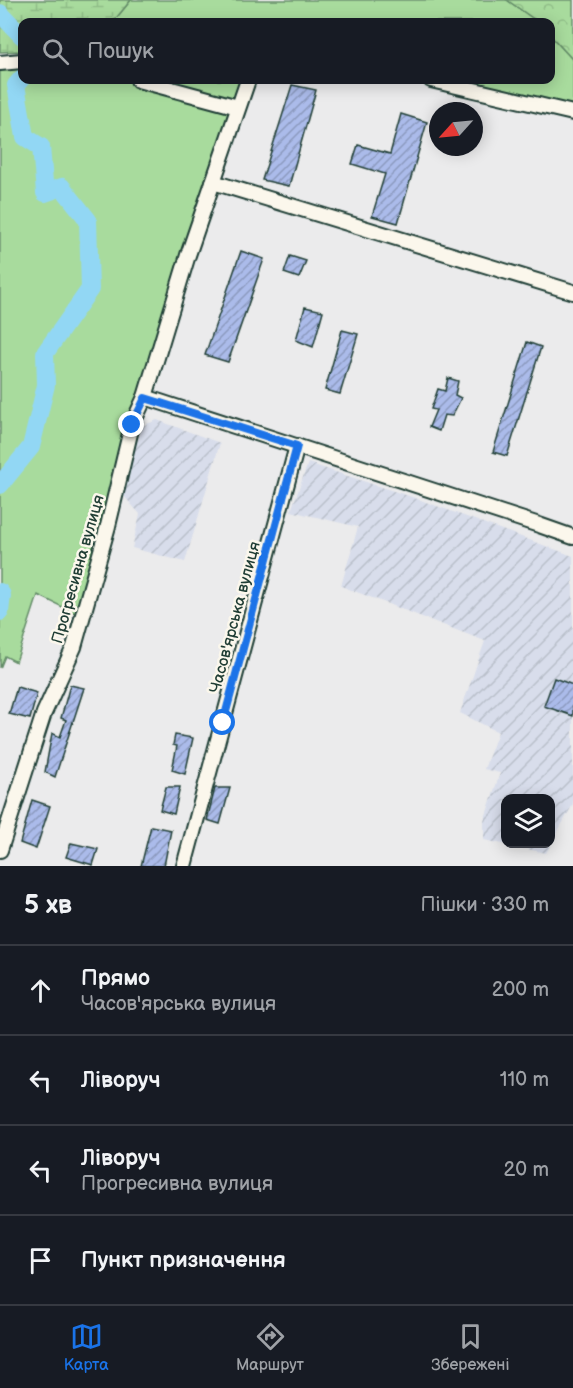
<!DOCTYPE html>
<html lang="uk">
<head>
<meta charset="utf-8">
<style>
  body { margin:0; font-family:"Balsamiq Sans",sans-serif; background:#20242c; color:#f1f3f6 }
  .controls { position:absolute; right:18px; bottom:18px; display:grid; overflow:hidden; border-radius:12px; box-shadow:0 3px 15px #0003 }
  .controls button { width:54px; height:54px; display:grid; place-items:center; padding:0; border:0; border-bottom:2px solid #363941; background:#171b24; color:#f1f3f6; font:30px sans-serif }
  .compass { position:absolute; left:429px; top:102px; width:54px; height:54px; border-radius:50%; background:#171b24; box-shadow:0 3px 15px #0003; rotate:243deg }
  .stop { position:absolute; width:18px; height:18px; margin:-14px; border:4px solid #1a73e8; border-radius:50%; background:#fff }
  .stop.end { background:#1a73e8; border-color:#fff; box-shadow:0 2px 6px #0008 }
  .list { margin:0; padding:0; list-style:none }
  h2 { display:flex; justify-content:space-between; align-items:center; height:78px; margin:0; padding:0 24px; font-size:26px }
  h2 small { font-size:20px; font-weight:400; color:#9ea1a6 }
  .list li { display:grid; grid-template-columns:39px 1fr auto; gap:18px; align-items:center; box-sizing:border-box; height:90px; padding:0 24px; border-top:2px solid #363941 }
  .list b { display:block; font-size:22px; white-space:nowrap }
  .list p { margin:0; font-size:20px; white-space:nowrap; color:#9ea1a6 }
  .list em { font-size:20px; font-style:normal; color:#9ea1a6 }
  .icon { flex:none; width:33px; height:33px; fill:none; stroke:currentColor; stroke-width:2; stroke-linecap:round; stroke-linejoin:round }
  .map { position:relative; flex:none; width:573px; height:866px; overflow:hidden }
  .search { position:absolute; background:#171b24; box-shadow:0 3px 15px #0003; left:18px; right:18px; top:18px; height:66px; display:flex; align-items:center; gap:15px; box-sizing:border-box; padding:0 21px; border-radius:12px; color:#9ea1a6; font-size:22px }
  .sheet { height:438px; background:#171b24 }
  nav { display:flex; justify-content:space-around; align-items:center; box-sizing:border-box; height:84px; border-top:2px solid #363941; background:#171b24; font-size:16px; color:#9ea1a6 }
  nav a { display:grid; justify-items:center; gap:3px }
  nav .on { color:#1a73e8 }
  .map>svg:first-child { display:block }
  .industrial { fill:url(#industrial-furrows); fill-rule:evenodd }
  .grass { fill:#a8db9d; stroke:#648c68; stroke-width:1.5 }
  .forest { fill:url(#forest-crowns); stroke:#648c68; stroke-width:1.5 }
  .wetland { fill:url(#wetland-marsh); stroke:#648c68; stroke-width:1.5 }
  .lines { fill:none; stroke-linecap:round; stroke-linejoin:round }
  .river { stroke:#92d7f4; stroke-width:18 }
  .building { fill:url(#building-hatch); stroke:#1f3d34; stroke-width:1.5 }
  .minor-casing { stroke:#1f3d34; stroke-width:18 }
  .minor { stroke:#fbf7ec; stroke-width:14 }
  .route { stroke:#1a73e8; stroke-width:8 }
  .labels { text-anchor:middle; stroke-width:5; stroke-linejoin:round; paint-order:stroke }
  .street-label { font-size:16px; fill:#1f3d34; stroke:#fbf7ec }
</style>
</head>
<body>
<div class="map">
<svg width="573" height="866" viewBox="0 0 573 866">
  <defs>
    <pattern id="industrial-furrows" width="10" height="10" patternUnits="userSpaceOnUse" patternTransform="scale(1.5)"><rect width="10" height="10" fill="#d8ddeb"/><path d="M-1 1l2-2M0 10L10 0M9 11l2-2" fill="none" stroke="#b9bfca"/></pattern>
    <pattern id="forest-crowns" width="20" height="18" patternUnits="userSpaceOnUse" patternTransform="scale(1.5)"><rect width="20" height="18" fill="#a8db9d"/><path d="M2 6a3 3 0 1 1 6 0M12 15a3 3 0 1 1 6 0" fill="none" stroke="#90bd88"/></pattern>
    <pattern id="wetland-marsh" width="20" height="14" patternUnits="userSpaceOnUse" patternTransform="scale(1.5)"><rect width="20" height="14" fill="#a8db9d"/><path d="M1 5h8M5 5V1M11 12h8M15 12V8" fill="none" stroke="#90bd88"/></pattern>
    <pattern id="building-hatch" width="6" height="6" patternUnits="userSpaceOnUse" patternTransform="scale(1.5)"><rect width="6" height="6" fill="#abbbea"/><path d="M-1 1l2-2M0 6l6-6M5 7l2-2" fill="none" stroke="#8b99be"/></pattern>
  </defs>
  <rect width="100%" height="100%" fill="#ebebec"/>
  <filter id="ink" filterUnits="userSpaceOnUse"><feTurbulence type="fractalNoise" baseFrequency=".0167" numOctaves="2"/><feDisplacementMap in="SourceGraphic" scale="12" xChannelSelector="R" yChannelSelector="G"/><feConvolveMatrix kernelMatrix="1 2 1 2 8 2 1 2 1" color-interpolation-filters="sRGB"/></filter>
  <g filter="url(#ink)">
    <g class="industrial">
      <polygon points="157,420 220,443 185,562 132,548 140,514 122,494 142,426"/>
      <path d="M308 463 415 498 573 556V804L546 853 484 840V821L500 773 484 769 498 732 460 713 485 641 341 586 358 527 291 511ZM506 798H550V844H506Z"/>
    </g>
    <g class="grass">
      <polygon points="131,0 507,0 538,22 113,22"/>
      <polygon points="551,36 573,60 573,111 432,80 550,80"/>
      <polygon points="22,61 22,80 248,80 188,255 83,617 38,595 16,662 5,656 0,668 0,63"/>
    </g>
    <polygon class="forest" points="507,0 573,0 573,60 551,36 550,22 538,22"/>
    <polygon class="wetland" points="0,0 131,0 113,22 22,22 22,51 0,52"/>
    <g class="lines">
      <g class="river">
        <polyline points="0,13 22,36"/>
        <polyline points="0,485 31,447 46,385 45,353 90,289 88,220 62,187 45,193 41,147 25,137 16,85 22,78"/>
        <polyline points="0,592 2,595 0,612"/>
      </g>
    </g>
    <g class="building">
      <polygon points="292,85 316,90 289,186 262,180"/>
      <polygon points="401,114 427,122 398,223 372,216 385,174 352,164 358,145 390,154"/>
      <polygon points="241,251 264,259 228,362 205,355"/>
      <polygon points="290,256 306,261 299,278 284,273"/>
      <polygon points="305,307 323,311 313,347 296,340"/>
      <polygon points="342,330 358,334 340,394 325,390"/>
      <polygon points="527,342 541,347 507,456 493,452"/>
      <polygon points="448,378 458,381 455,395 461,398 452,416 444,415 439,431 429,427 436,410 431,409 438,389 445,391"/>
      <polygon points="554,678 573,685 573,716 544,706"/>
      <polygon points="70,685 84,688 55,777 45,772 52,733 60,737 66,720 61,718"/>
      <polygon points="17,687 37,693 30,719 9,714"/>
      <polygon points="175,735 193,738 185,774 172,770 177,746 173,745"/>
      <polygon points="166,787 180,787 174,814 160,810"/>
      <polygon points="215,788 230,788 220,824 207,820"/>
      <polygon points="32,800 50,806 36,849 20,843"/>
      <polygon points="151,826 171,830 164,866 141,866"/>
      <polygon points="71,843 98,849 93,865 66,857"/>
    </g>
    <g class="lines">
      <g class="minor-casing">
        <g id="minor">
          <polyline points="0,63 22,61"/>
          <polyline points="138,80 238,107"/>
          <polyline points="431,80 573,113"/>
          <polyline points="213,182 573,292"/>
          <polyline points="145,397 539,525 573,537"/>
          <polyline points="0,850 44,713 74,647 108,526 132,425 145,397 188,255 248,80"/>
          <polyline points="184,866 297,446"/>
        </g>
      </g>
      <use href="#minor" class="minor"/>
    </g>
  </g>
  <g class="lines" filter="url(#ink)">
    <polyline class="route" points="132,425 145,398 297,446 223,723"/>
  </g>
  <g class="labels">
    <g class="street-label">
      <text transform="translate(77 569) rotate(-74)" y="6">Прогресивна вулиця</text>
      <text transform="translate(234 617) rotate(-75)" y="6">Часов'ярська вулиця</text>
    </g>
  </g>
</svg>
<div class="controls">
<button><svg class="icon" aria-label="layers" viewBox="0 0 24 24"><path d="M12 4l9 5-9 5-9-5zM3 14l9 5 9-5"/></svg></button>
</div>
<svg class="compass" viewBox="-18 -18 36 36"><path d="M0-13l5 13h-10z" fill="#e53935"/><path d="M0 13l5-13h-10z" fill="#9ea1a6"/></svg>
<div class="stop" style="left:223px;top:723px"></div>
<div class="stop end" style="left:132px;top:425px"></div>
<div class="search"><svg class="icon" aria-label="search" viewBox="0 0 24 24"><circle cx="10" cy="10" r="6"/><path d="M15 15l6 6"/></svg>Пошук</div>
</div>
<section class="sheet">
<h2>5 хв<small>Пішки · 330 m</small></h2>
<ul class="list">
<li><svg class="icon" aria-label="ahead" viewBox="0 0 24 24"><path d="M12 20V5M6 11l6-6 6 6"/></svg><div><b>Прямо</b><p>Часов'ярська вулиця</p></div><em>200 m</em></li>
<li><svg class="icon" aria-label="left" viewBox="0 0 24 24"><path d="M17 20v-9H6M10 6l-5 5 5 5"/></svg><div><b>Ліворуч</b></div><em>110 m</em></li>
<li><svg class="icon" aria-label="left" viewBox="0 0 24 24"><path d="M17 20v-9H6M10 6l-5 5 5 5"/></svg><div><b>Ліворуч</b><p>Прогресивна вулиця</p></div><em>20 m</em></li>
<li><svg class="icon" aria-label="arrive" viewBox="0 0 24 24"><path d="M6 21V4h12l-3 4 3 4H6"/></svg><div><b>Пункт призначення</b></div></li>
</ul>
</section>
<nav>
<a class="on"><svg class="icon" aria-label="map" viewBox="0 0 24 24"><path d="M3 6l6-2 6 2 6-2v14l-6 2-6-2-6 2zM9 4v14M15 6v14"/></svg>Карта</a>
<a><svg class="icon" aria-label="directions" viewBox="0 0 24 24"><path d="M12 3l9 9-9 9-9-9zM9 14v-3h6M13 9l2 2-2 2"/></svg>Маршрут</a>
<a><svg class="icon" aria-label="saved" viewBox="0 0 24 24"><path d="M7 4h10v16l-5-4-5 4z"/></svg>Збережені</a>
</nav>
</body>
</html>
